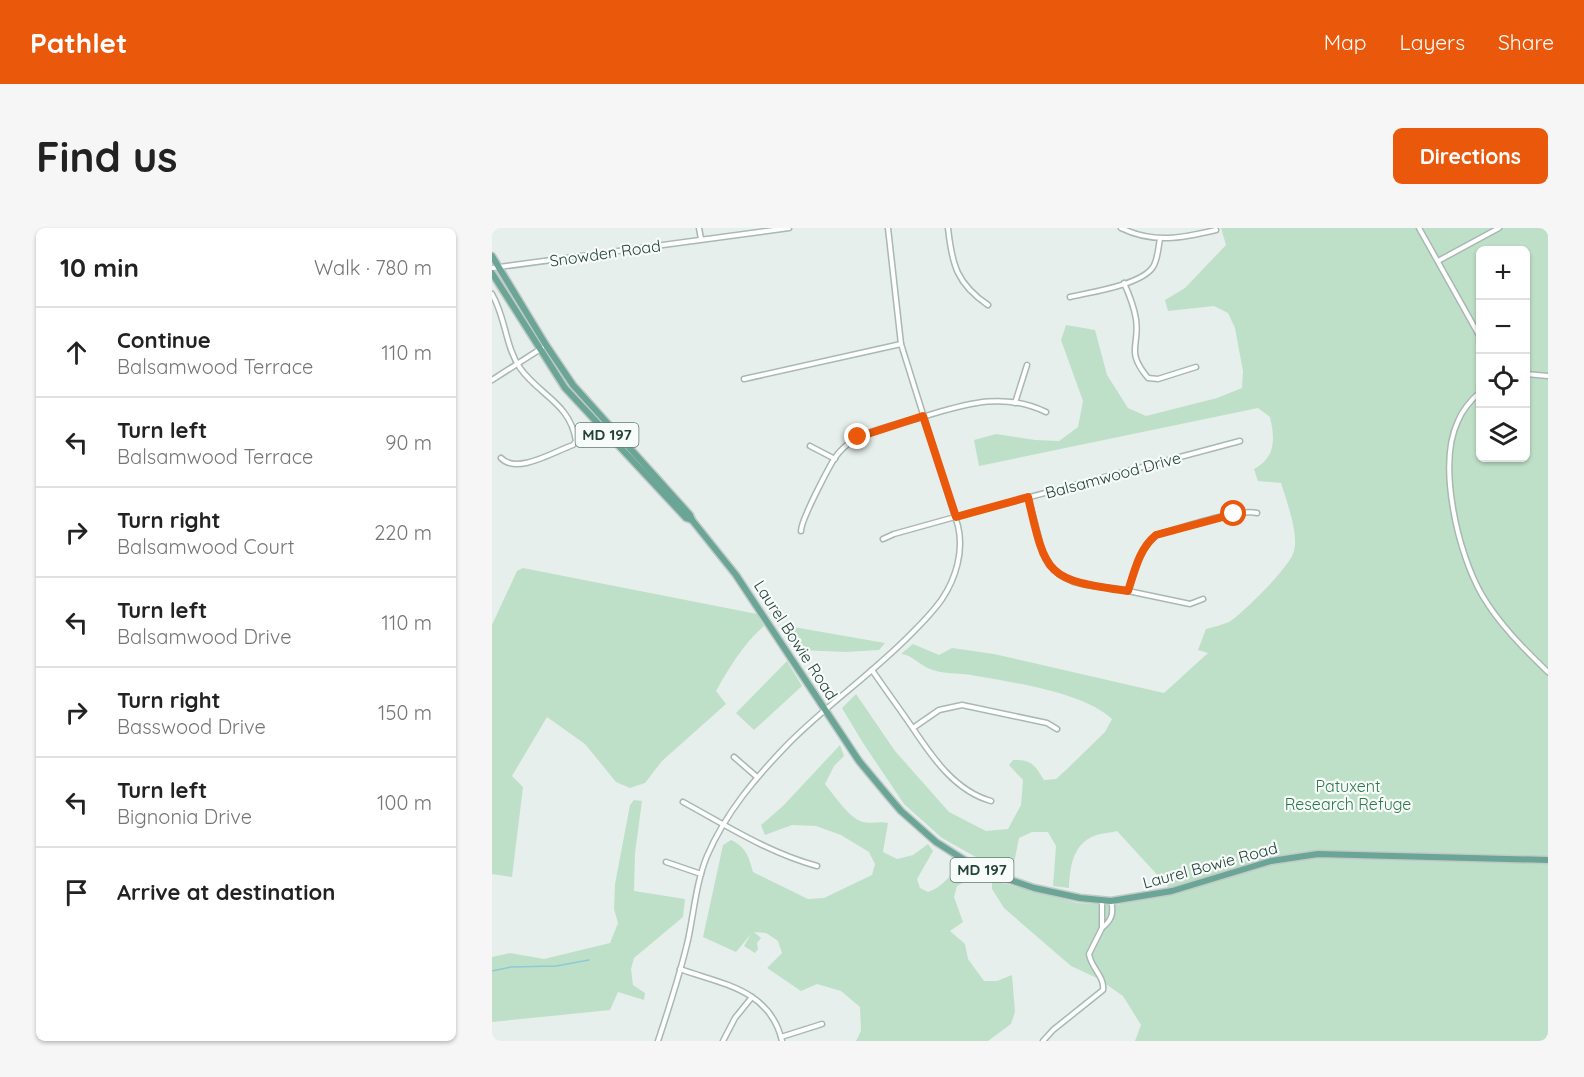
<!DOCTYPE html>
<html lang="en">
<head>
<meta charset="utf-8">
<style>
  body { margin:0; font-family:Quicksand,sans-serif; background:#f6f6f6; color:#222 }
  .controls { position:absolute; right:18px; top:18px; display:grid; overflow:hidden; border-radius:9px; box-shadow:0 2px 4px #0004 }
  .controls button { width:54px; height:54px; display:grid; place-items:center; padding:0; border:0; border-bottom:2px solid #e0e0e0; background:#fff; color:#222; font:30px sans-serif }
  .stop { position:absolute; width:18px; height:18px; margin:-14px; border:4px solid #ea580c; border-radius:50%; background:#fff }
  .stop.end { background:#ea580c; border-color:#fff; box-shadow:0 2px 6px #0008 }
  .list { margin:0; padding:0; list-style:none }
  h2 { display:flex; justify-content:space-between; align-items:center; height:78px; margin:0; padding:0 24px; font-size:26px }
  h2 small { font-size:20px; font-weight:400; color:#767676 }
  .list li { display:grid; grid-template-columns:39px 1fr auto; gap:18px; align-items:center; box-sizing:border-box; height:90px; padding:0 24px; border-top:2px solid #e0e0e0 }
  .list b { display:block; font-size:22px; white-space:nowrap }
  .list p { margin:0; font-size:20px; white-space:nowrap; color:#767676 }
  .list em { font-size:20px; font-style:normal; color:#767676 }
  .icon { flex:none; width:33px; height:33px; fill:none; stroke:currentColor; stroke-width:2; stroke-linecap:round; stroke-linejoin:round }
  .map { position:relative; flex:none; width:1056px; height:813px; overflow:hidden; border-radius:9px }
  header { display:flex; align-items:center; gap:36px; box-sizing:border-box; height:84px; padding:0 30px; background:#ea580c; color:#fff }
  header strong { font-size:28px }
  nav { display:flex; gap:33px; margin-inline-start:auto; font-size:21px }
  .intro { display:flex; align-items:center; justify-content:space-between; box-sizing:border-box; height:144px; padding:0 36px }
  h1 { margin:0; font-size:42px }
  .button { padding:15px 27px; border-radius:9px; background:#ea580c; color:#fff; font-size:21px; font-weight:700 }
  main { display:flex; gap:36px; padding:0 36px }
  aside { flex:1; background:#fff; border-radius:9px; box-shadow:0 2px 4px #0004 }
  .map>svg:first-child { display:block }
  .green { fill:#bfe0c8; fill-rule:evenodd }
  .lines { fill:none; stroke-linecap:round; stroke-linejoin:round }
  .stream { stroke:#8ec9d4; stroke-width:1.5 }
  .street-casing { stroke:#a8b8b2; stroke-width:7 }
  .primary-casing { stroke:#c2cac8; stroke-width:9 }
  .street { stroke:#fff; stroke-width:4 }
  .primary { stroke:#6aa596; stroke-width:6 }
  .route { stroke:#ea580c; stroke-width:8 }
  .labels { text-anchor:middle; stroke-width:4.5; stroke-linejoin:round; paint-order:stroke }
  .shield { fill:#f7fbf9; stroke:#637a73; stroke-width:1.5 }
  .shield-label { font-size:15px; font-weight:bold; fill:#24423a }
  .street-label { font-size:16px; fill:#24423a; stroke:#f7fbf9 }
  .park-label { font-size:16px; fill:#2d7a4b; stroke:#f7fbf9 }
</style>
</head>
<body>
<header>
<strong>Pathlet</strong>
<nav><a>Map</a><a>Layers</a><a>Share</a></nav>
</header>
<div class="intro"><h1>Find us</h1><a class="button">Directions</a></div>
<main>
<aside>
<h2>10 min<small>Walk · 780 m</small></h2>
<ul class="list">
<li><svg class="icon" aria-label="ahead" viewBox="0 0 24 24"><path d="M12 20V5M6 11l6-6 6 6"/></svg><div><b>Continue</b><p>Balsamwood Terrace</p></div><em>110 m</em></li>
<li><svg class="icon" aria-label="left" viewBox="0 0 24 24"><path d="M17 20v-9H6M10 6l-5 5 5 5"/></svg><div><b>Turn left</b><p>Balsamwood Terrace</p></div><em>90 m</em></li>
<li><svg class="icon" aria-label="right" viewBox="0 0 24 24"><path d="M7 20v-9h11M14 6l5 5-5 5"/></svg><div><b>Turn right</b><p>Balsamwood Court</p></div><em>220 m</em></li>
<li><svg class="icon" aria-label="left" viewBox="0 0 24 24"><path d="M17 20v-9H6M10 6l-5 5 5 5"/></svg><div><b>Turn left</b><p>Balsamwood Drive</p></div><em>110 m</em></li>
<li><svg class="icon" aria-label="right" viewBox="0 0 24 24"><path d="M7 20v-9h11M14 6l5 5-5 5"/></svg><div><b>Turn right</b><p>Basswood Drive</p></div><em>150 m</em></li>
<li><svg class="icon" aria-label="left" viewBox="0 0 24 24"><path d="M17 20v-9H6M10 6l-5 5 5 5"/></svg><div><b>Turn left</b><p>Bignonia Drive</p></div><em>100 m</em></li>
<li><svg class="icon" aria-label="arrive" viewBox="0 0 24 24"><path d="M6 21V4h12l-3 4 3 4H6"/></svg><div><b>Arrive at destination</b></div></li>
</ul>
</aside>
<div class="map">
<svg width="1056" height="813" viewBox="0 0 1056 813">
  <rect width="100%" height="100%" fill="#e6efeb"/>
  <g class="green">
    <path d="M729 0H1056V813H643L649 797 631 768 605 750 579 738 512 680 500 661V652L586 675 627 677 629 675 669 667 680 663 625 603C618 605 608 605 602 608 580 617 578 640 577 660L561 658 564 618 556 604H540L527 610 520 645 498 637 450 610 412 576 371 515 350 480 364 466 403 523 457 584 494 603 516 601 529 577 531 552 517 537 521 532C539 531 543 537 552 552L564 551 575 541 613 504 620 491C592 464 518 454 479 447 466 445 449 446 438 441 427 437 421 427 409 426L421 416 447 427 460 420 502 426 672 465 716 425 706 422 714 401C721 399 730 397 737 394 751 385 799 338 802 323 807 306 794 271 789 255L766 253 762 241C784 229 783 211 778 189L766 180 487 238 482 212 504 206 543 212 567 213 586 199 591 173 569 112 574 97 603 102 615 147 636 180 654 188 725 170 750 160 751 143 743 100 736 85 722 78 676 83 673 72 693 60 734 17ZM988 22H1034V230H988Z"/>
    <path d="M31 340 265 386 272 398C252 415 237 440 224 463L234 476 170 533 153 555 138 560 124 554 93 516 55 489 20 548 31 559 20 649 0 646V397L25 343Z"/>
    <polygon points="290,397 393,415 387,422 354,424 307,422"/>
    <polygon points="295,433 310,458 262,502 244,485"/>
    <path d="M348 517 352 528 342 538 333 556C342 567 357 590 371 594 379 596 388 593 396 595L391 624 405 631 421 627 436 616 441 623 425 651 428 660 436 664C449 660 460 647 467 635L478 640 488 649 476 652 465 658 462 669 471 694 458 703 473 716 476 731 492 753H505L520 747 523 784 519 796 496 813H364L369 803 368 779 349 763 325 756 309 763 275 740 290 725 286 713 274 705 262 704 269 710 265 715 266 721 263 725 252 718 259 706 244 724 211 709 231 617 239 612C254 619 257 629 261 644L316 671 332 670 380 647 383 636 377 624 349 607 324 598 300 597 273 607 269 597 291 578Z"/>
    <polygon points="142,572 150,573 143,625 142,663 193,671 191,689 142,730 139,741 141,757 153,765 152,772 126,764 118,782 0,794 0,729 18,725 52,731 118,715 126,695 122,681 123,656 138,577"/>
  </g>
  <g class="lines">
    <polyline class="stream" points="0,743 19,739 64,738 97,732"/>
    <g class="street-casing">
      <g id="street">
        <polyline points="207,0 209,11"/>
        <path d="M456 0C460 37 465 56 496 77"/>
        <path d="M629 0C662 16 690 10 724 2"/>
        <polyline points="927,0 988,109"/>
        <polyline points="946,33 1007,0"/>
        <polyline points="0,40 297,0"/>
        <path d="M632 55C637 66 642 79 644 91 648 119 633 122 656 150L666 151 704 139"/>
        <path d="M0 66C14 90 13 118 28 140 48 168 78 175 84 213L81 217C63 223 25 247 9 230"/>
        <path d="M578 69C599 64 649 57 661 39 666 31 666 20 668 11"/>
        <polyline points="1034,146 1056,148"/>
        <polyline points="252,151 409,116"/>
        <polyline points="0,152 50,120"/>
        <path d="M988 164C979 172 971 181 966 193 945 237 966 326 990 367 1007 396 1032 421 1056 444"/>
        <polyline points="523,175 535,137"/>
        <polyline points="318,218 343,231"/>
        <polyline points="536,269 551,326 557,337 568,347 582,354 595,357 636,363 698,376 711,371"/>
        <path d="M309 303C309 292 335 243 342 231 348 222 356 215 366 209 384 201 404 196 423 191 469 178 508 162 554 184"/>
        <polyline points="391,311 402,306 463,289 748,213"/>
        <path d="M636 363C643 342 647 321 664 307 687 301 745 280 765 285"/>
        <path d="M380 442C393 461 407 480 420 499 440 529 463 563 499 573"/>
        <polyline points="421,500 447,482 470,477 555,495 565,501"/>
        <polyline points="242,529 265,549"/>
        <path d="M191 574C235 598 277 625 325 638"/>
        <polyline points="174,634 209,646"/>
        <path d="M610 672V700C620 692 622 685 619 673"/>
        <path d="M188 741C229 756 278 761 290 813"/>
        <polyline points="289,809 330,796"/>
        <path d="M166 813C177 780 188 746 196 712 202 684 204 655 215 628 234 584 264 549 297 515 336 476 381 445 420 405 430 395 441 384 450 371 464 350 472 323 466 298L409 116 396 0"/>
        <polyline points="231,813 243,790 260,769"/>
        <path d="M551 813 561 802 611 762C613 749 599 740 597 726L610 700"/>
      </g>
    </g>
    <g class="primary-casing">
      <g id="primary">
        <polyline points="0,28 54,117 81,157 198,287 200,292 244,347 367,533 397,569 409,583 444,614 485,640 495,644 542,660 588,670 619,673 680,663 779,633 826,626 1056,632"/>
        <polyline points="0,45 73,160 194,290 200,292"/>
      </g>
    </g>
    <use href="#street" class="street"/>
    <use href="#primary" class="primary"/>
  </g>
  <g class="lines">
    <path class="route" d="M366 209 431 188 464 289 536 269C554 349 555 352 636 363 643 342 647 321 664 307L742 286"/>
  </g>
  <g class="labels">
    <g class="shield">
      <rect x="83.5" y="195" width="63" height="24" rx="4.5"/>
      <rect x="458.5" y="630" width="63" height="24" rx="4.5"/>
    </g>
    <g class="shield-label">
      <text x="115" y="212">MD 197</text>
      <text x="490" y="647">MD 197</text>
    </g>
    <g class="street-label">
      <text transform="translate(113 25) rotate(-8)" y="6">Snowden Road</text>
      <text transform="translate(621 247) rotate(-15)" y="6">Balsamwood Drive</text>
      <text transform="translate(304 412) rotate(57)" y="6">Laurel Bowie Road</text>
      <text transform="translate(718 637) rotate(-15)" y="6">Laurel Bowie Road</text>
    </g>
    <g class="park-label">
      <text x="856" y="564">Patuxent<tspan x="856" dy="18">Research Refuge</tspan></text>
    </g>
  </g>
</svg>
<div class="controls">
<button>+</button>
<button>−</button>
<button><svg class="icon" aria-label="locate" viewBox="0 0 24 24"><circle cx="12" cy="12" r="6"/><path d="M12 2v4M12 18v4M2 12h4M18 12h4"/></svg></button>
<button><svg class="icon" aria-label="layers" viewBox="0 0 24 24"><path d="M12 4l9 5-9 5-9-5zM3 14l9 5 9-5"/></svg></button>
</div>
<div class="stop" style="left:742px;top:286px"></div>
<div class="stop end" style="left:366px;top:209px"></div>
</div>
</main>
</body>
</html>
